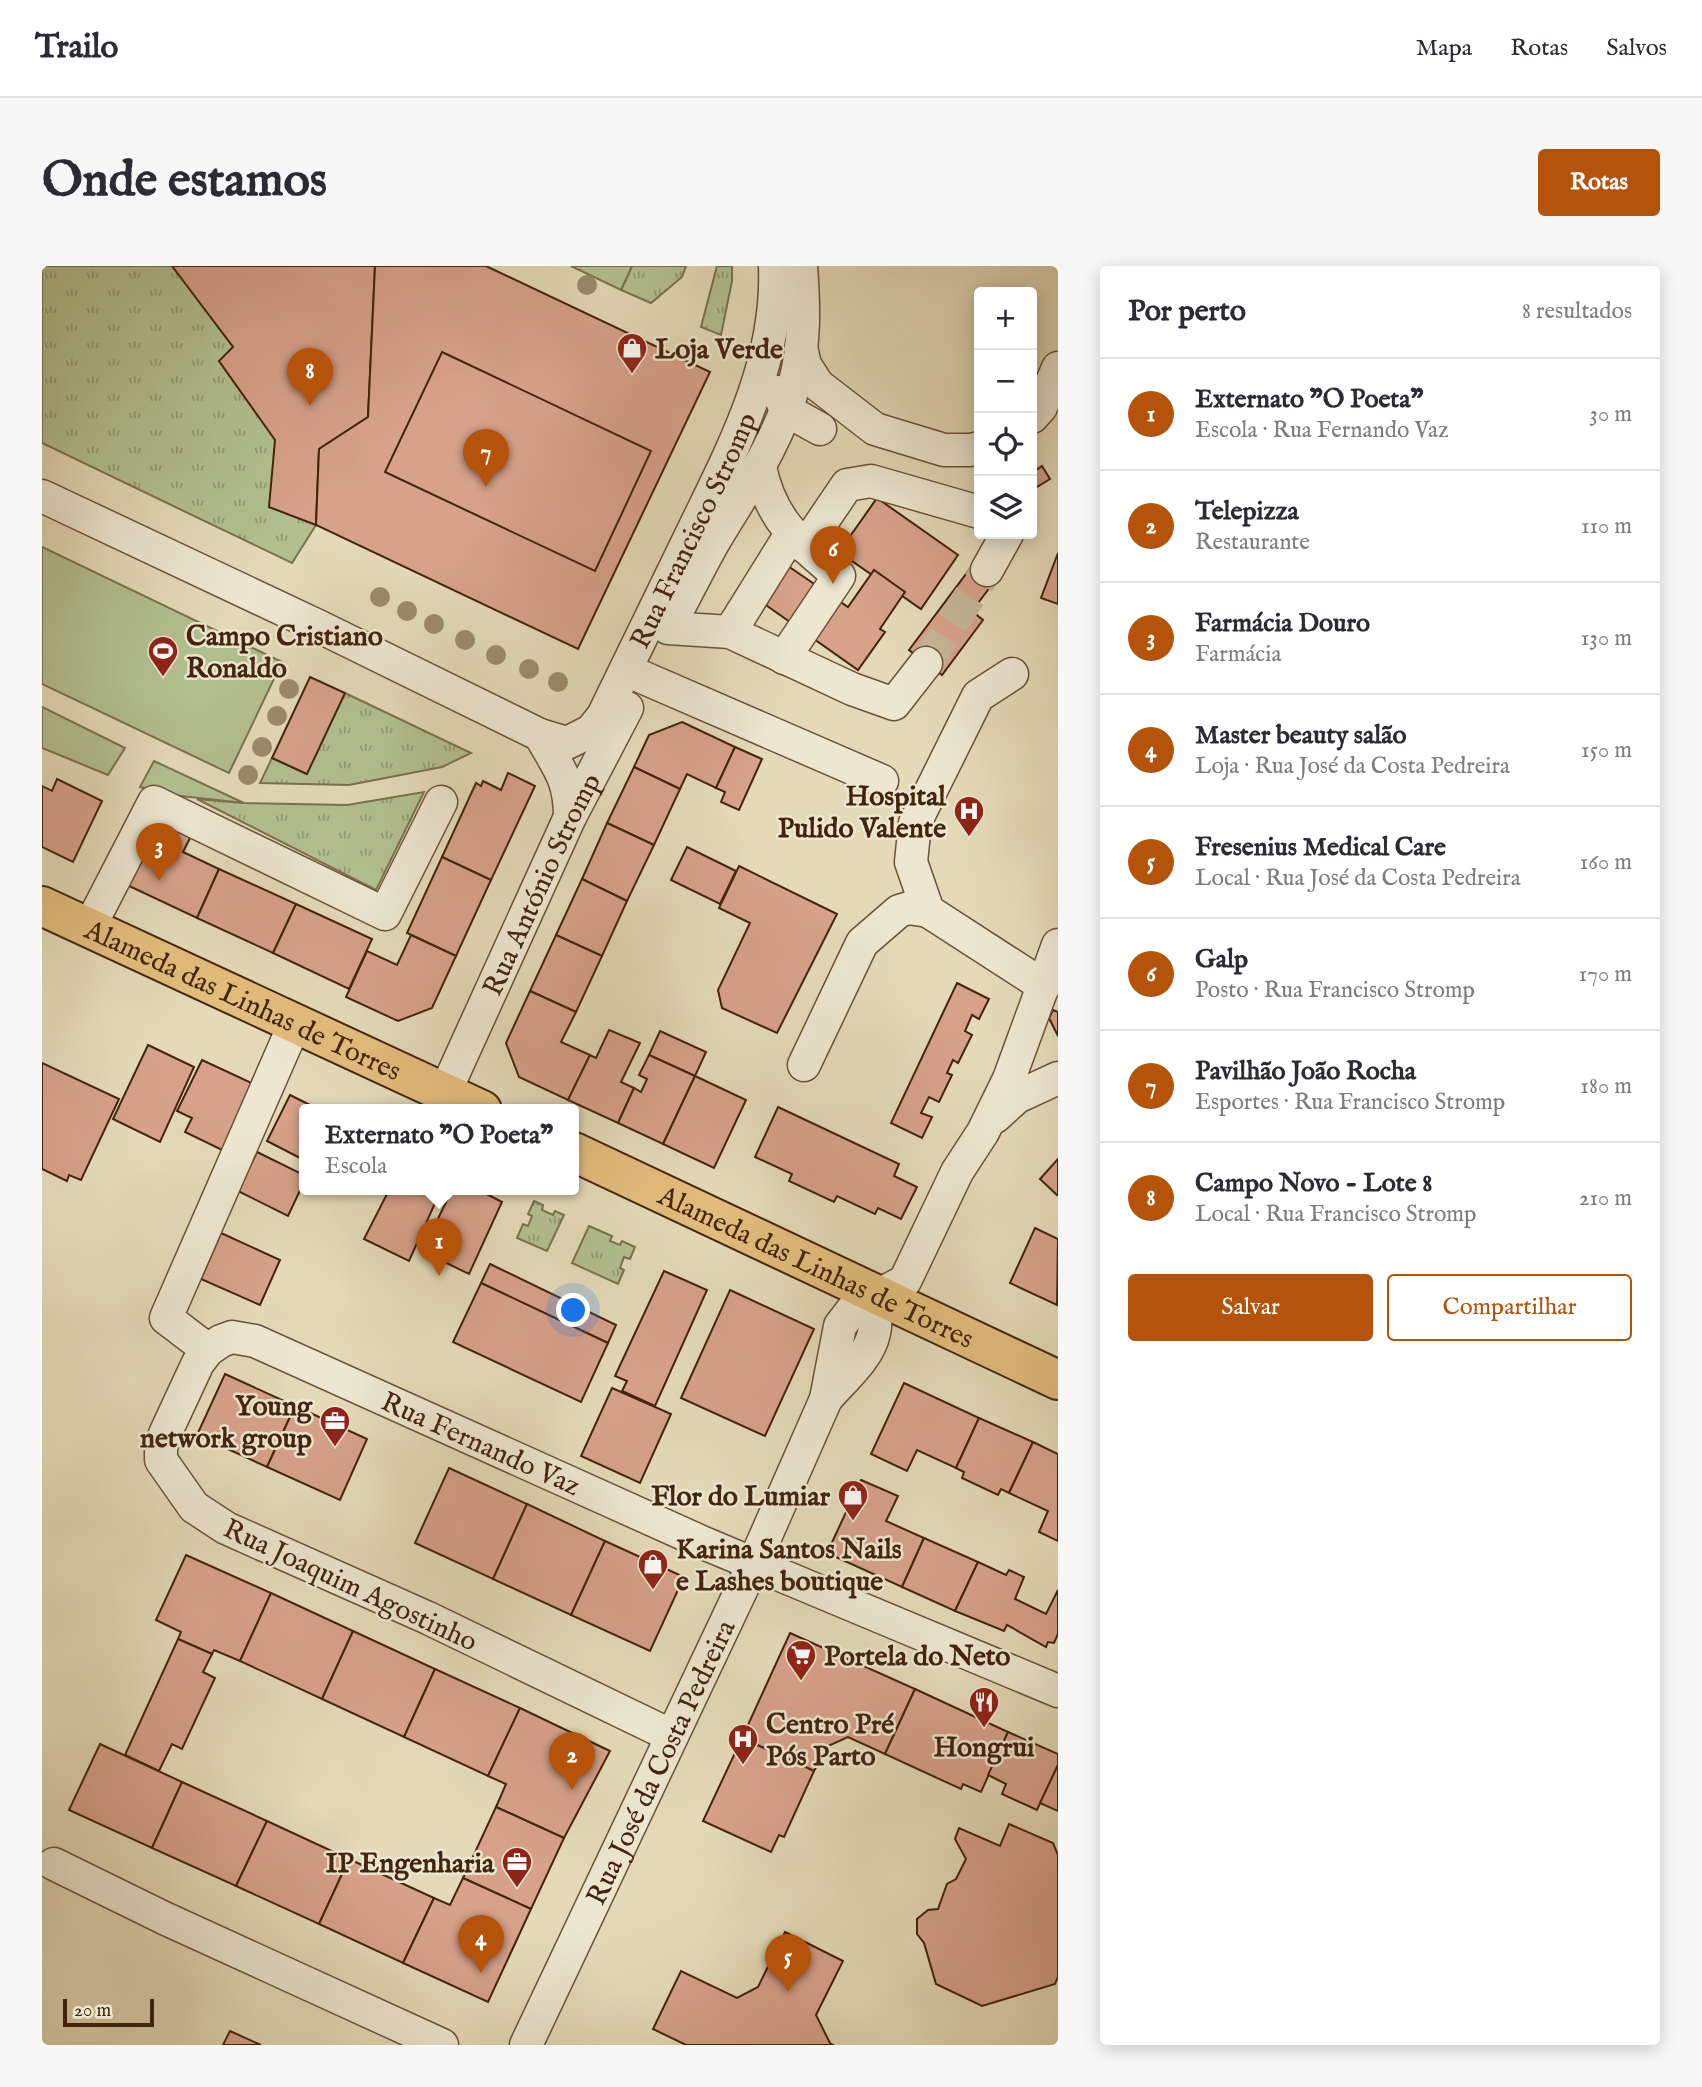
<!DOCTYPE html>
<html lang="pt">
<head>
<meta charset="utf-8">
<style>
  body { margin:0; font-family:"IM FELL English",serif; background:#f7f7f7; color:#2b2b33 }
  .controls { position:absolute; right:21px; top:21px; display:grid; overflow:hidden; border-radius:7px; box-shadow:0 4px 18px #0003 }
  .controls button { width:63px; height:63px; display:grid; place-items:center; padding:0; border:0; border-bottom:2px solid #e1e1e2; background:#fff; color:#2b2b33; font:35px sans-serif }
  .scale { position:absolute; left:21px; bottom:18px; width:91px; box-sizing:border-box; padding-left:7px; border:4px solid #43240d; border-top:0; font-size:19px; line-height:24px; white-space:nowrap; color:#43240d; -webkit-text-stroke:5px #ede7d1; paint-order:stroke }
  .you { position:absolute; left:532px; top:1045px; width:24px; height:24px; margin:-18px; border:5px solid #fff; border-radius:50%; background:#1a73e8; box-shadow:0 0 0 10px #1a73e833 }
  .badge { display:grid; place-items:center; width:46px; height:46px; border-radius:50%; background:#b45309; color:#fff; font-size:23px; font-weight:700 }
  .pin { position:absolute; translate:-50% -58px; filter:drop-shadow(0 2px 4px #0008) }
  .pin::after { content:''; position:absolute; top:37px; width:24px; height:21px; background:inherit; clip-path:polygon(0 0,100% 0,50% 100%) }
  .popup { position:absolute; left:257px; top:838px; width:280px; height:91px; box-sizing:border-box; display:grid; place-content:center; border-radius:7px; background:#fff; filter:drop-shadow(0 2px 5px #0005); font-size:23px; white-space:nowrap; color:#7c7c81 }
  .popup b { font-size:26px; color:#2b2b33 }
  .popup::after { content:''; position:absolute; left:50%; top:100%; margin-left:-14px; border:14px solid transparent; border-top-color:#fff }
  .list { margin:0; padding:0; list-style:none }
  h2 { display:flex; justify-content:space-between; align-items:center; height:91px; margin:0; padding:0 28px; font-size:30px }
  h2 small { font-size:23px; font-weight:400; color:#7c7c81 }
  .list li { display:grid; grid-template-columns:46px 1fr auto; gap:21px; align-items:center; box-sizing:border-box; height:112px; padding:0 28px; border-top:2px solid #e1e1e2 }
  .list b { display:block; font-size:26px; white-space:nowrap }
  .list p { margin:0; font-size:23px; white-space:nowrap; color:#7c7c81 }
  .list em { font-size:23px; font-style:normal; color:#7c7c81 }
  .actions { display:flex; gap:14px; padding:21px 28px }
  .actions a { flex:1; padding:16px 0; border:2px solid #b45309; border-radius:7px; text-align:center; font-size:24px; color:#b45309 }
  .actions .main { background:#b45309; color:#fff }
  .icon { flex:none; width:38px; height:38px; fill:none; stroke:currentColor; stroke-width:2; stroke-linecap:round; stroke-linejoin:round }
  .map { position:relative; flex:none; width:1016px; height:1779px; overflow:hidden; border-radius:7px }
  header { display:flex; align-items:center; gap:42px; box-sizing:border-box; height:98px; padding:0 35px; background:#fff; border-bottom:2px solid #e1e1e2 }
  header strong { font-size:33px }
  nav { display:flex; gap:38px; margin-inline-start:auto; font-size:24px }
  .intro { display:flex; align-items:center; justify-content:space-between; box-sizing:border-box; height:168px; padding:0 42px }
  h1 { margin:0; font-size:49px }
  .button { padding:18px 32px; border-radius:7px; background:#b45309; color:#fff; font-size:24px; font-weight:700 }
  main { display:flex; gap:42px; padding:0 42px }
  aside { flex:1; background:#fff; border-radius:7px; box-shadow:0 4px 18px #0003 }
  .map>svg:first-child { display:block }
  .grass { fill:url(#grass-tufts); stroke:#7a724e; stroke-width:2 }
  .green { fill:#b2c090; stroke:#7a724e; stroke-width:2 }
  .building { fill:#d7a18a; stroke:#43240d; stroke-width:2 }
  .lines { fill:none; stroke-linecap:round; stroke-linejoin:round }
  .minor-tunnel { stroke:#c4b696; stroke-width:32; stroke-dasharray:32 16; stroke-linecap:butt }
  .minor-casing { stroke:#6b5238; stroke-width:35 }
  .major-casing { stroke:#43240d; stroke-width:42 }
  .minor { stroke:#ede7d1; stroke-width:32 }
  .major { stroke:#e2bd7c; stroke-width:38 }
  .tree { fill:#9b8b6c }
  .labels { text-anchor:middle; stroke-width:5; stroke-linejoin:round; paint-order:stroke }
  .poi-label { font-size:28px; font-weight:bold; fill:#43240d; stroke:#ede7d1; text-anchor:start }
  .street-label { font-size:28px; fill:#43240d; stroke:#ede7d1 }
</style>
</head>
<body>
<header>
<strong>Trailo</strong>
<nav><a>Mapa</a><a>Rotas</a><a>Salvos</a></nav>
</header>
<div class="intro"><h1>Onde estamos</h1><a class="button">Rotas</a></div>
<main>
<div class="map">
<svg width="1016" height="1779" viewBox="0 0 1016 1779">
  <defs>
    <pattern id="grass-tufts" width="24" height="20" patternUnits="userSpaceOnUse" patternTransform="scale(1.75)"><rect width="24" height="20" fill="#b2c090"/><path d="M3 7l-1-3M5 7V3M7 7l1-3M15 17l-1-3M17 17v-4M19 17l1-3" fill="none" stroke="#929c74"/></pattern>
  </defs>
  <rect width="100%" height="100%" fill="#e4dab8"/>
  <filter id="stains"><feTurbulence type="fractalNoise" baseFrequency=".00286" numOctaves="4"/><feColorMatrix values="0 0 0 0 .2 0 0 0 0 .09 0 0 0 0 .02 0 0 0 .5 -.17"/></filter>
  <radialGradient id="worn" r=".72"><stop offset=".6" stop-color="#630" stop-opacity="0"/><stop offset="1" stop-color="#630" stop-opacity=".3"/></radialGradient>
  <g class="grass">
    <polygon points="0,0 333,0 278,183 274,259 250,297 0,177"/>
    <polygon points="590,0 644,0 640,11 609,37 579,24"/>
    <polygon points="675,0 690,0 690,15 679,69 659,61"/>
    <polygon points="303,427 429,487 400,501 307,519 218,517 230,492 264,508"/>
    <polygon points="382,526 334,624 155,533 202,537 305,539"/>
    <polygon points="492,935 501,939 500,944 511,949 513,945 522,949 505,985 475,972 481,958 486,960 490,950 486,948"/>
    <polygon points="547,960 570,970 568,975 578,979 580,975 593,981 588,993 582,991 578,1002 582,1004 576,1018 530,997"/>
  </g>
  <g class="green">
    <polygon points="529,0 590,0 579,24"/>
    <polygon points="0,281 240,396 187,507 0,418"/>
    <polygon points="0,441 83,482 66,509 0,482"/>
    <polygon points="112,495 202,537 130,529 98,521"/>
  </g>
  <g class="building">
    <polygon points="130,0 333,0 326,151 277,183 274,259 227,241 233,174 177,95 191,81"/>
    <polygon points="333,0 444,0 668,106 536,383 274,259 277,183 326,151"/>
    <polygon points="400,86 609,185 553,305 343,206"/>
    <polygon points="1000,200 1008,213 995,221 990,213 990,207"/>
    <polygon points="835,232 916,289 879,343 797,286"/>
    <polygon points="1016,287 1016,338 999,332"/>
    <polygon points="933,296 955,312 930,345 941,354 900,409 867,384"/>
    <polygon points="746,300 806,341 832,304 863,326 838,363 843,366 816,404 721,337"/>
    <polygon points="268,411 303,427 265,508 230,492"/>
    <polygon points="640,456 693,481 674,522 645,508 638,523 592,501 607,469"/>
    <polygon points="693,481 720,493 697,544 679,536 683,526 674,522"/>
    <polygon points="592,501 638,523 612,579 565,557"/>
    <polygon points="466,507 493,520 449,614 400,591 434,517 439,520 441,515 459,524"/>
    <polygon points="15,513 60,535 31,596 0,581 0,520 10,525"/>
    <polygon points="117,553 150,568 141,586 177,603 155,652 85,619"/>
    <polygon points="565,557 612,579 585,635 540,613"/>
    <polygon points="645,581 694,605 678,638 629,614"/>
    <polygon points="400,591 449,614 414,690 365,667"/>
    <polygon points="697,600 795,648 735,767 680,742 676,724 708,657 677,642"/>
    <polygon points="177,603 254,638 231,687 155,652"/>
    <polygon points="540,613 585,635 560,690 514,669"/>
    <polygon points="254,638 330,673 307,723 231,687"/>
    <polygon points="369,669 414,690 390,742 356,755 304,731 325,685 355,699"/>
    <polygon points="514,669 560,690 534,746 488,725"/>
    <polygon points="915,717 947,733 937,753 930,749 923,765 930,769 916,797 911,794 905,807 910,809 897,836 887,831 879,847 890,851 880,872 849,857"/>
    <polygon points="488,725 534,746 519,776 548,789 526,834 477,811 464,777"/>
    <polygon points="1011,744 1016,746 1016,770 1007,752"/>
    <polygon points="567,764 598,777 579,816 592,822 576,857 526,834 548,789 554,792"/>
    <polygon points="618,765 664,786 653,810 607,789"/>
    <polygon points="106,779 152,801 118,876 71,853"/>
    <polygon points="607,789 653,810 621,878 576,857 592,822 599,826 605,813 597,809"/>
    <polygon points="160,794 214,819 182,885 143,866 150,852 135,845"/>
    <polygon points="0,797 77,833 39,914 27,909 25,915 0,903"/>
    <polygon points="653,810 704,834 672,902 621,878"/>
    <polygon points="248,829 278,844 262,844 262,894 225,875"/>
    <polygon points="736,841 857,898 852,910 875,921 859,953 836,942 833,948 795,930 792,936 747,915 750,908 713,891"/>
    <polygon points="215,886 262,909 262,916 246,950 196,925"/>
    <polygon points="1016,893 1016,928 1015,929 998,913"/>
    <polygon points="347,924 399,924 367,995 322,973"/>
    <polygon points="410,924 437,924 460,936 427,1008 380,985"/>
    <polygon points="993,962 1016,973 1015,1039 968,1017"/>
    <polygon points="179,967 238,994 218,1039 159,1013"/>
    <polygon points="448,998 574,1059 566,1077 439,1017"/>
    <polygon points="622,1005 665,1024 613,1140 580,1125 585,1115 573,1110"/>
    <polygon points="439,1017 566,1077 539,1136 411,1076"/>
    <polygon points="688,1024 772,1063 723,1170 639,1132"/>
    <polygon points="183,1108 253,1140 225,1201 155,1169"/>
    <polygon points="862,1117 937,1152 914,1202 875,1184 865,1205 829,1188"/>
    <polygon points="570,1122 629,1148 598,1217 539,1190"/>
    <polygon points="253,1140 325,1173 298,1234 225,1201"/>
    <polygon points="937,1152 991,1176 967,1227 959,1223 956,1229 920,1212 922,1206 914,1202"/>
    <polygon points="991,1176 1016,1188 1016,1275 997,1266 1006,1245 967,1227"/>
    <polygon points="407,1202 485,1238 451,1313 373,1277"/>
    <polygon points="819,1214 856,1230 844,1255 882,1272 860,1321 785,1287"/>
    <polygon points="485,1238 563,1275 529,1349 451,1313"/>
    <polygon points="882,1272 936,1296 913,1345 860,1321"/>
    <polygon points="563,1275 642,1311 608,1385 529,1349"/>
    <polygon points="144,1289 229,1327 198,1395 172,1384 170,1388 136,1373 139,1366 114,1354"/>
    <polygon points="936,1296 964,1309 967,1304 982,1311 973,1333 1004,1348 1016,1324 1016,1368 1012,1377 1006,1376 1004,1381 965,1359 962,1365 913,1345"/>
    <polygon points="229,1327 311,1365 280,1433 198,1395"/>
    <polygon points="311,1365 393,1403 362,1471 280,1433"/>
    <polygon points="748,1367 873,1423 843,1488 806,1471 786,1480 772,1505 700,1472"/>
    <polygon points="136,1373 170,1388 161,1406 173,1412 140,1483 130,1478 117,1505 83,1489"/>
    <polygon points="393,1403 478,1442 446,1510 362,1471"/>
    <polygon points="873,1423 966,1466 939,1526 921,1518 919,1523 843,1488"/>
    <polygon points="478,1442 568,1485 522,1572 454,1541 464,1518 446,1510"/>
    <polygon points="966,1466 1016,1488 1016,1499 995,1544 960,1528 964,1518 946,1509"/>
    <polygon points="700,1472 772,1505 742,1571 737,1569 729,1586 661,1555"/>
    <polygon points="58,1478 140,1516 110,1582 27,1544"/>
    <polygon points="1016,1499 1016,1545 998,1537"/>
    <polygon points="140,1516 225,1555 194,1620 110,1582"/>
    <polygon points="454,1541 522,1572 489,1643 421,1612"/>
    <polygon points="225,1555 307,1593 277,1658 194,1620"/>
    <polygon points="967,1558 1011,1577 1016,1589 1016,1711 1013,1718 940,1740 894,1718 882,1677 875,1668 875,1653 886,1644 896,1643 905,1618 914,1613 924,1593 913,1573 917,1562 958,1580"/>
    <polygon points="307,1593 392,1632 361,1697 277,1658"/>
    <polygon points="421,1612 489,1643 446,1736 361,1697 392,1632 408,1639"/>
    <polygon points="743,1666 801,1695 774,1749 788,1777 791,1779 644,1779 611,1763 639,1705 695,1732 716,1721"/>
    <polygon points="188,1765 219,1779 181,1779"/>
  </g>
  <g class="lines">
    <polyline class="minor-tunnel" points="884,397 945,304"/>
    <g class="minor-casing">
      <g id="minor">
        <polyline points="759,81 763,99 776,119 833,163 902,184 928,184 937,182"/>
        <polyline points="736,126 744,144 778,163"/>
        <polyline points="990,151 999,141 1016,102"/>
        <path d="M718 201C729 255 757 276 797 310L742 392"/>
        <path id="s1" d="M0 230 276 360 498 469 525 477 549 465 561 450C591 389 620 328 650 267 691 182 737 98 733 0"/>
        <polyline points="763,281 805,219 829,215 937,246"/>
        <polyline points="945,304 965,268"/>
        <path d="M636 343C648 321 659 298 671 277 702 225 737 176 753 116 763 78 762 39 759 0"/>
        <polyline points="626,362 688,366 810,423 852,438 884,397"/>
        <polyline points="688,366 749,268"/>
        <polyline points="970,408 936,430 873,557 869,596 886,645 1002,720"/>
        <polyline points="600,411 840,515"/>
        <path d="M498 469C516 501 528 513 528 551"/>
        <polyline points="47,662 112,536 343,648 399,536"/>
        <polyline points="762,799 820,677 857,645 867,642 886,645"/>
        <path id="s2" d="M403 826 528 551 585 442"/>
        <polyline points="953,851 975,831 1016,812"/>
        <polyline points="166,1084 124,1052 253,757"/>
        <path d="M784 1133C800 1114 827 1092 832 1067 835 1055 833 1041 833 1029"/>
        <path id="s3" d="M630 1470 386 1352 184 1262 152 1241 119 1194V1182L123 1168 156 1097 166 1084 179 1075 190 1071 213 1075 664 1278 1016 1425"/>
        <polyline points="12,1598 122,1652 400,1779"/>
        <path id="s4" d="M484 1779 711 1299 784 1133 798 1060 811 1043 863 1015 915 906 941 866 967 813 1016 679"/>
      </g>
    </g>
    <g class="major-casing">
      <g id="major">
        <path id="s5" d="M0 640 440 844"/>
        <path id="s6" d="M532 886 1016 1114"/>
      </g>
    </g>
    <use href="#minor" class="minor"/>
    <use href="#major" class="major"/>
  </g>
  <g class="tree">
    <circle cx="545" cy="19" r="10"/>
    <circle cx="338" cy="331" r="10"/>
    <circle cx="365" cy="345" r="10"/>
    <circle cx="392" cy="358" r="10"/>
    <circle cx="423" cy="374" r="10"/>
    <circle cx="454" cy="389" r="10"/>
    <circle cx="487" cy="403" r="10"/>
    <circle cx="516" cy="416" r="10"/>
    <circle cx="247" cy="423" r="10"/>
    <circle cx="235" cy="450" r="10"/>
    <circle cx="220" cy="481" r="10"/>
    <circle cx="206" cy="509" r="10"/>
  </g>
  <defs>
    <g id="shop-pin" transform="scale(1.575)"><path d="M0 17L-7.5 6A9.5 9.5 0 1 1 7.5 6Z" fill="#8f2418" stroke="#ede7d1"/><path d="M-5-2.5h2.3a2.7 3.5 0 0 1 5.4 0H5L5.5 6h-11ZM-1.5-2.5h3a1.5 2.3 0 0 0-3 0Z" fill="#fff"/></g>
    <g id="stadium-pin" transform="scale(1.575)"><path d="M0 17L-7.5 6A9.5 9.5 0 1 1 7.5 6Z" fill="#8f2418" stroke="#ede7d1"/><path d="M0-5a6.5 5 0 1 0 0 10a6.5 5 0 1 0 0-10ZM-3.5-1.8h7v3.6h-7Z" fill="#fff"/></g>
    <g id="hospital-pin" transform="scale(1.575)"><path d="M0 17L-7.5 6A9.5 9.5 0 1 1 7.5 6Z" fill="#8f2418" stroke="#ede7d1"/><path d="M-5-5h3v3.5h4V-5h3V5h-3V1.5h-4V5h-3Z" fill="#fff"/></g>
    <g id="office-pin" transform="scale(1.575)"><path d="M0 17L-7.5 6A9.5 9.5 0 1 1 7.5 6Z" fill="#8f2418" stroke="#ede7d1"/><path d="M-6-3h4V-5.5h4V-3h4V5H-6ZM-1-4.5V-3h2v-1.5ZM-6 0V1H6V0Z" fill="#fff"/></g>
    <g id="supermarket-pin" transform="scale(1.575)"><path d="M0 17L-7.5 6A9.5 9.5 0 1 1 7.5 6Z" fill="#8f2418" stroke="#ede7d1"/><path d="M-6-5.5h2.5l.6 2H6L4.5 2H-2.5L-4.4-4H-6ZM-1.5 3.2a1.3 1.3 0 1 0 .1 0ZM3 3.2a1.3 1.3 0 1 0 .1 0Z" fill="#fff"/></g>
    <g id="restaurant-pin" transform="scale(1.575)"><path d="M0 17L-7.5 6A9.5 9.5 0 1 1 7.5 6Z" fill="#8f2418" stroke="#ede7d1"/><path d="M-5-6h1v4h1v-4h1v4h1v-4h1v5L-1.5 .5V6h-2V.5L-5-1ZM5-6V6H3V1.5H1.5Q1.5-4 5-6Z" fill="#fff"/></g>
  </defs>
  <g fill-rule="evenodd">
    <use href="#shop-pin" x="590" y="82"/>
    <use href="#stadium-pin" x="121" y="385"/>
    <use href="#hospital-pin" x="927" y="545"/>
    <use href="#office-pin" x="293" y="1155"/>
    <use href="#shop-pin" x="811" y="1229"/>
    <use href="#shop-pin" x="611" y="1298"/>
    <use href="#supermarket-pin" x="759" y="1389"/>
    <use href="#restaurant-pin" x="942" y="1436"/>
    <use href="#hospital-pin" x="701" y="1473"/>
    <use href="#office-pin" x="475" y="1596"/>
  </g>
  <g class="labels">
    <g class="poi-label">
      <text x="613" y="92">Loja Verde</text>
      <text x="144" y="379">Campo Cristiano<tspan x="144" dy="32">Ronaldo</tspan></text>
      <text x="904" y="539" text-anchor="end">Hospital<tspan x="904" dy="32">Pulido Valente</tspan></text>
      <text x="270" y="1149" text-anchor="end">Young<tspan x="270" dy="32">network group</tspan></text>
      <text x="788" y="1239" text-anchor="end">Flor do Lumiar</text>
      <text x="634" y="1292">Karina Santos Nails<tspan x="634" dy="32">e Lashes boutique</tspan></text>
      <text x="782" y="1399">Portela do Neto</text>
      <text x="724" y="1467">Centro Pré<tspan x="724" dy="32">Pós Parto</tspan></text>
      <text x="942" y="1490" text-anchor="middle">Hongrui</text>
      <text x="452" y="1606" text-anchor="end">IP Engenharia</text>
    </g>
    <g class="street-label">
      <text dy="10" stroke="none"><textPath href="#s1" startOffset="833">Rua Francisco Stromp</textPath></text>
      <text dy="10" stroke="none"><textPath href="#s2" startOffset="229">Rua António Stromp</textPath></text>
      <text dy="10" stroke="none"><textPath href="#s5" startOffset="222">Alameda das Linhas de Torres</textPath></text>
      <text dy="10" stroke="none"><textPath href="#s6" startOffset="268">Alameda das Linhas de Torres</textPath></text>
      <text dy="10" stroke="none"><textPath href="#s3" startOffset="1008">Rua Fernando Vaz</textPath></text>
      <text transform="translate(309 1318) rotate(25)" y="10">Rua Joaquim Agostinho</text>
      <text dy="10" stroke="none"><textPath href="#s4" startOffset="313">Rua José da Costa Pedreira</textPath></text>
    </g>
  </g>
  <rect width="100%" height="100%" filter="url(#stains)"/>
  <rect width="100%" height="100%" fill="url(#worn)"/>
</svg>
<div class="controls">
<button>+</button>
<button>−</button>
<button><svg class="icon" aria-label="locate" viewBox="0 0 24 24"><circle cx="12" cy="12" r="6"/><path d="M12 2v4M12 18v4M2 12h4M18 12h4"/></svg></button>
<button><svg class="icon" aria-label="layers" viewBox="0 0 24 24"><path d="M12 4l9 5-9 5-9-5zM3 14l9 5 9-5"/></svg></button>
</div>
<div class="scale">20 m</div>
<div class="you"></div>
<div class="pin badge" style="left:397px;top:1010px">1</div>
<div class="popup"><b>Externato &quot;O Poeta&quot;</b>Escola</div>
<div class="pin badge" style="left:530px;top:1524px">2</div>
<div class="pin badge" style="left:117px;top:615px">3</div>
<div class="pin badge" style="left:439px;top:1707px">4</div>
<div class="pin badge" style="left:746px;top:1726px">5</div>
<div class="pin badge" style="left:791px;top:318px">6</div>
<div class="pin badge" style="left:444px;top:221px">7</div>
<div class="pin badge" style="left:268px;top:140px">8</div>
</div>
<aside>
<h2>Por perto<small>8 resultados</small></h2>
<ul class="list">
<li><span class="badge">1</span><div><b>Externato &quot;O Poeta&quot;</b><p>Escola · Rua Fernando Vaz</p></div><em>30 m</em></li>
<li><span class="badge">2</span><div><b>Telepizza</b><p>Restaurante</p></div><em>110 m</em></li>
<li><span class="badge">3</span><div><b>Farmácia Douro</b><p>Farmácia</p></div><em>130 m</em></li>
<li><span class="badge">4</span><div><b>Master beauty salão</b><p>Loja · Rua José da Costa Pedreira</p></div><em>150 m</em></li>
<li><span class="badge">5</span><div><b>Fresenius Medical Care</b><p>Local · Rua José da Costa Pedreira</p></div><em>160 m</em></li>
<li><span class="badge">6</span><div><b>Galp</b><p>Posto · Rua Francisco Stromp</p></div><em>170 m</em></li>
<li><span class="badge">7</span><div><b>Pavilhão João Rocha</b><p>Esportes · Rua Francisco Stromp</p></div><em>180 m</em></li>
<li><span class="badge">8</span><div><b>Campo Novo - Lote 8</b><p>Local · Rua Francisco Stromp</p></div><em>210 m</em></li>
</ul>
<div class="actions"><a class="main">Salvar</a><a>Compartilhar</a></div>
</aside>
</main>
</body>
</html>
